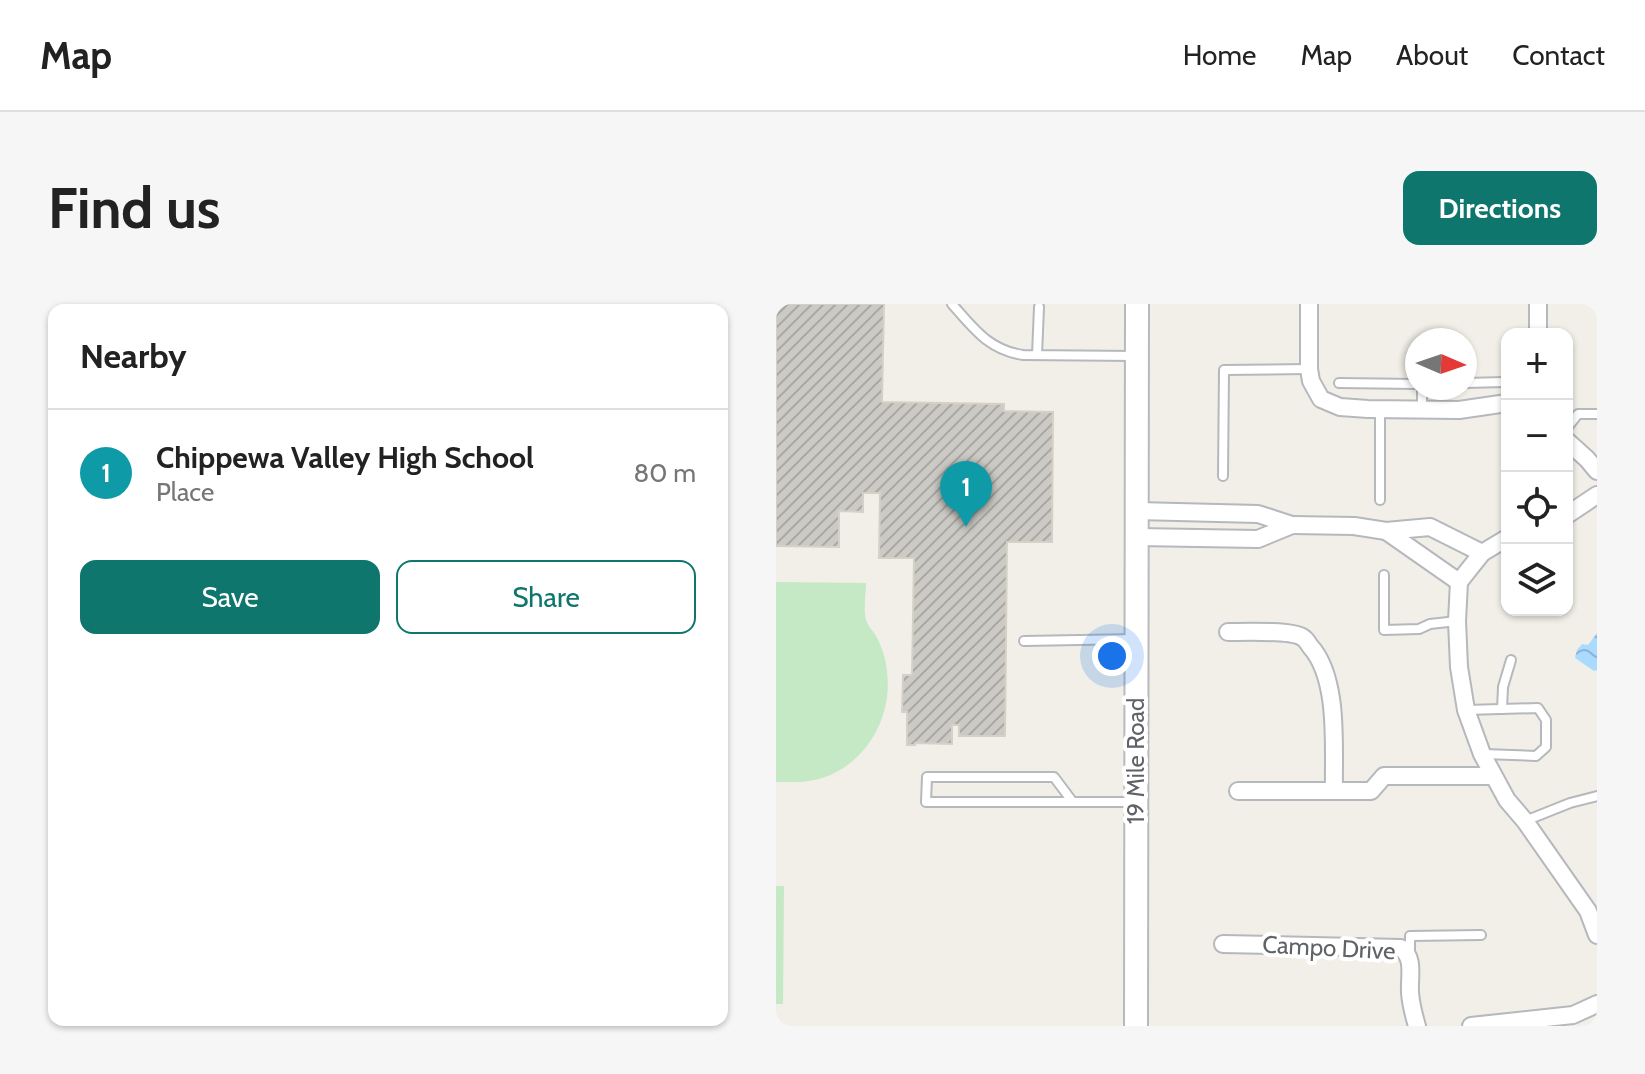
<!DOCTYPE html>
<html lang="en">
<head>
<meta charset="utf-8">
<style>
  body { margin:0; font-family:Cabin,sans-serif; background:#f6f6f6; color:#222 }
  .controls { position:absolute; right:24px; top:24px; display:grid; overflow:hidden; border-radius:16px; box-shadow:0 2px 6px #0004 }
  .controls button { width:72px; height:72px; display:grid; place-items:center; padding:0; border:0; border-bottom:2px solid #e0e0e0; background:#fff; color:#222; font:40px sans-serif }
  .compass { position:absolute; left:629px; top:24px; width:72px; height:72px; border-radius:50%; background:#fff; box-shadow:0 2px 6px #0004; rotate:92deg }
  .you { position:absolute; left:336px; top:352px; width:28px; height:28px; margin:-20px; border:6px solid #fff; border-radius:50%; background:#1a73e8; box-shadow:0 0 0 12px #1a73e833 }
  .badge { display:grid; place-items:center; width:52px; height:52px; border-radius:50%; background:#0f766e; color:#fff; font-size:26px; font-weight:700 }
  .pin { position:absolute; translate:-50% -66px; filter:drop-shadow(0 2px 4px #0008) }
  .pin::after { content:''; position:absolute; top:42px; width:28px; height:24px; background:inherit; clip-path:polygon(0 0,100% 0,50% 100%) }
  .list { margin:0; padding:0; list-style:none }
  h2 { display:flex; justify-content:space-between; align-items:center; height:104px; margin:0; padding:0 32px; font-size:34px }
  h2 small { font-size:26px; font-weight:400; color:#767676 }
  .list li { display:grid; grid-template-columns:52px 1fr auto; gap:24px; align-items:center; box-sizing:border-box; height:128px; padding:0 32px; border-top:2px solid #e0e0e0 }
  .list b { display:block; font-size:30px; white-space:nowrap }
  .list p { margin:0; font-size:26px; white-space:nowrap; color:#767676 }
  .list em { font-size:26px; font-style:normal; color:#767676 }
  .actions { display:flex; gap:16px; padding:24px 32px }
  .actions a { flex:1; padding:18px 0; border:2px solid #0f766e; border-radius:16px; text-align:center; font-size:28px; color:#0f766e }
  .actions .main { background:#0f766e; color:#fff }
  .icon { flex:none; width:44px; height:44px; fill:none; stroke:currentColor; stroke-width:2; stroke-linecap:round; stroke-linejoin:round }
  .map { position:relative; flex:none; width:821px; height:722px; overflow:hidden; border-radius:16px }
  header { display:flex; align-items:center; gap:48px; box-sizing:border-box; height:112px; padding:0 40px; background:#fff; border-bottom:2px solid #e0e0e0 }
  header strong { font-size:38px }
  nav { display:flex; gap:44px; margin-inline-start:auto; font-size:28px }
  .intro { display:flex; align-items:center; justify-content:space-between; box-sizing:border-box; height:192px; padding:0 48px }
  h1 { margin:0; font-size:56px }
  .button { padding:20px 36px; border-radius:16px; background:#0f766e; color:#fff; font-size:28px; font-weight:700 }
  main { display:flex; gap:48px; padding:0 48px }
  aside { flex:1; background:#fff; border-radius:16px; box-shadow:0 2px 6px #0004 }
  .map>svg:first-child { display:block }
  .garden { fill:#c5e8c5 }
  .water { fill:url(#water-waves) }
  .building { fill:url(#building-hatch); stroke:#d6d1c6; stroke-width:2 }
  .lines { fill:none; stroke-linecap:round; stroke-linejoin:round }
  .lane-casing { stroke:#b5b8bc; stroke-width:12 }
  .street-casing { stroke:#b5b8bc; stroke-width:20 }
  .secondary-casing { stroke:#b6babf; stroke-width:26 }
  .lane { stroke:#fff; stroke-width:8 }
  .street { stroke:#fff; stroke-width:16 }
  .secondary { stroke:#fff; stroke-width:22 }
  .labels { text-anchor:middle; stroke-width:8; stroke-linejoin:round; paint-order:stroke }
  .street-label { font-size:24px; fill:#5f6368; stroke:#fff }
</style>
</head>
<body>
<header>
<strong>Map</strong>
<nav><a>Home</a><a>Map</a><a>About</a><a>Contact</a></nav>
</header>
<div class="intro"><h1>Find us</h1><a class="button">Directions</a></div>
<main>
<aside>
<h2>Nearby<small></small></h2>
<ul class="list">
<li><span class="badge" style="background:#0f9aa8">1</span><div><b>Chippewa Valley High School</b><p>Place</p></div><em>80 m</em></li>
</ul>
<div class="actions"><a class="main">Save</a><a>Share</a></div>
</aside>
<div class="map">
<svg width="821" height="722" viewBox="0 0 821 722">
  <defs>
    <pattern id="water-waves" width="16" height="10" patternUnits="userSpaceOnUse" patternTransform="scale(2)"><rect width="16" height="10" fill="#aadaff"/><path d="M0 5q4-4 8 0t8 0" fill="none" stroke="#8eb4d2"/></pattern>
    <pattern id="building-hatch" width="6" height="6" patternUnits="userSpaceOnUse" patternTransform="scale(2)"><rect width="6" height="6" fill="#cccac5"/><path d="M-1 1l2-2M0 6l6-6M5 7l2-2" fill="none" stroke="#a9a8a4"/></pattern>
  </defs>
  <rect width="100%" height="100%" fill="#f1efe8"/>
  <g class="garden">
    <path d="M0 278 90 279C90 290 87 306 90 316 92 322 97 327 100 332 106 343 110 355 111 368 117 414 89 462 43 475 29 479 14 478 0 478Z"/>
    <polygon points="0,582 8,582 7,700 0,700"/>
  </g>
  <polygon class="water" points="821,329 821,366 818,367 799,354 801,346 806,340 812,341"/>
  <polygon class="building" points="0,0 108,0 106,98 228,100 228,107 277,108 276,238 231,238 229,432 183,432 183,421 176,421 176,440 139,439 139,441 131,441 131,408 126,408 127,371 136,371 138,254 103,254 104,189 87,189 87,208 63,207 63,243 0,242"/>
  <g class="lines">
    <g class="lane-casing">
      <g id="lane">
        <path d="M176 0C198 25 213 46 247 51L360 52"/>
        <polyline points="261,51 263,3"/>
        <polyline points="563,79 641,80"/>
        <polyline points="689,79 729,78"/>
        <polyline points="604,106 604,196"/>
        <polyline points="646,106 646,84"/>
        <polyline points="791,124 802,110 821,110"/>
        <polyline points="447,172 448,66 532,65"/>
        <polyline points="608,271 608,326 643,325 654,320 681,317"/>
        <polyline points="248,337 359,335"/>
        <polyline points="726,405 727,383 735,356"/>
        <polyline points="690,406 762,404 770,416 770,443 760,452 708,450"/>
        <polyline points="296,497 278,473 151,473 150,498 359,498"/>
        <polyline points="749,517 794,499 821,492"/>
        <polyline points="634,650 634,632 705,631"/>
      </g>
    </g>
    <g class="street-casing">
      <g id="street">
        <polyline points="533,0 533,65 535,77 545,95 564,103 592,105 683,106 731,99"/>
        <polyline points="762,30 762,0"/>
        <polyline points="791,137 811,155 821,167"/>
        <polyline points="361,207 482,210 516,221 482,235 361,233"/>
        <polyline points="791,211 821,191"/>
        <polyline points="516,221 578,222 610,227"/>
        <polyline points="683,278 681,317 683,363 690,406 706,450 731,496 749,517 812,607 821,631"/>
        <polyline points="683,278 610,227 654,223 706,249"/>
        <polyline points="683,278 706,249 731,234"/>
        <path d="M452 328C467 328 514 326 526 333 530 335 532 339 534 342 564 375 557 445 558 487"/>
        <polyline points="462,487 595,487 608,472 717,472"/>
        <path d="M447 640 625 644C639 654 633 673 634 689 635 700 638 712 641 722"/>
        <polyline points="695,722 797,711 821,700"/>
      </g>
    </g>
    <g class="secondary-casing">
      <polyline id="secondary" points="360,722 361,0"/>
    </g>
    <use href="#lane" class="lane"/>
    <use href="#street" class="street"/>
    <use href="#secondary" class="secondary"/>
  </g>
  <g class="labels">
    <g class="street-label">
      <text transform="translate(360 457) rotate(-90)" y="8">19 Mile Road</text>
      <text transform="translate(553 644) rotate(3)" y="8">Campo Drive</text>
    </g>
  </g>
</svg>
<div class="controls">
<button>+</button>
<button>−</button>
<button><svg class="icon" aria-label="locate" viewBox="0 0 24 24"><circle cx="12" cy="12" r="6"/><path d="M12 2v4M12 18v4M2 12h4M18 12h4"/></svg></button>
<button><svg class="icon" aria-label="layers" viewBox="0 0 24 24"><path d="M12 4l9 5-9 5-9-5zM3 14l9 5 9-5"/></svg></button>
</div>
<svg class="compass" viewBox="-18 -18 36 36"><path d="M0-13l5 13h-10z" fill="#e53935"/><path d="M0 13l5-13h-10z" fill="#767676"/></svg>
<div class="you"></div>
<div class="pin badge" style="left:190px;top:223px;background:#0f9aa8">1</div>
</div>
</main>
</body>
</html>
